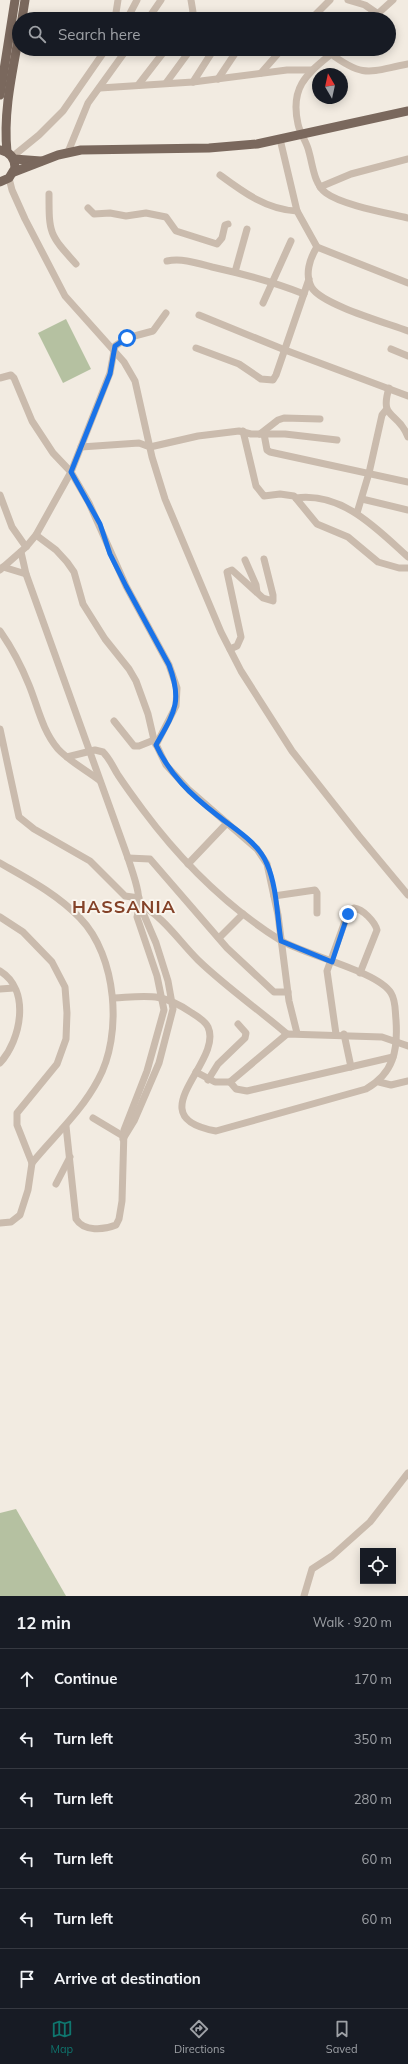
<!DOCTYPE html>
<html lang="en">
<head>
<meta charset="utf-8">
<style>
  body { margin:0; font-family:Mulish,sans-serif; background:#242831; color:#f1f3f6 }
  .controls { position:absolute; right:12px; bottom:12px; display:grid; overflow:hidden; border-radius:0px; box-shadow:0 2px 10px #0003 }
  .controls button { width:36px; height:36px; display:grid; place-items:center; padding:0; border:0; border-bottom:1px solid #363941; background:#171b24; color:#f1f3f6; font:20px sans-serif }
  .compass { position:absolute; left:312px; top:68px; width:36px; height:36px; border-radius:50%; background:#171b24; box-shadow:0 2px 10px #0003; rotate:351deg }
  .stop { position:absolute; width:12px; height:12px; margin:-9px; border:3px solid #1a73e8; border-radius:50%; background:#fff }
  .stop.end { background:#1a73e8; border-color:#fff; box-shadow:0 1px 4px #0008 }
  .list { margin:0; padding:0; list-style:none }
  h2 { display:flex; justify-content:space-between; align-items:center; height:52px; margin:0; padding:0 16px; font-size:17px }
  h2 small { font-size:13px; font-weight:400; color:#9ea1a6 }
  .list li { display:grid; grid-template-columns:26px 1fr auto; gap:12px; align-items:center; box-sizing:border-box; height:60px; padding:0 16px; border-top:1px solid #363941 }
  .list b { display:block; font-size:15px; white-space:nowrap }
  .list em { font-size:13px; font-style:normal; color:#9ea1a6 }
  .icon { flex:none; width:22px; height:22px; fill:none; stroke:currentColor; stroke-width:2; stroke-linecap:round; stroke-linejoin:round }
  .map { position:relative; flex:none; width:408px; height:1596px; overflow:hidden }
  .search { position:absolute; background:#171b24; box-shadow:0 2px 10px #0003; left:12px; right:12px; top:12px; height:44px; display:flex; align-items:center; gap:10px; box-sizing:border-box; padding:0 14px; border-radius:22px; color:#9ea1a6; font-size:15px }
  .sheet { height:412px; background:#171b24 }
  nav { display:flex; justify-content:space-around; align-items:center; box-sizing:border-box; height:56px; border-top:1px solid #363941; background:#171b24; font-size:11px; color:#9ea1a6 }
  nav a { display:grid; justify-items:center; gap:2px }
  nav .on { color:#0f766e }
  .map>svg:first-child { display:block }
  .green { fill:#b5c1a1 }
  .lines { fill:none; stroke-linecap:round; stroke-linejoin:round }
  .minor { stroke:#cabbad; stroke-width:7 }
  .major { stroke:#7a685d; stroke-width:9 }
  .route { stroke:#1a73e8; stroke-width:5 }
  .labels { text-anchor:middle; stroke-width:4; stroke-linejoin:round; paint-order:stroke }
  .district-label { font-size:18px; font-weight:bold; letter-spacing:1px; fill:#844228; stroke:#faf5ed }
</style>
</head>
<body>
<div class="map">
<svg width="408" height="1596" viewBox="0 0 408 1596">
  <rect width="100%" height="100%" fill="#f2ebe1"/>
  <g class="green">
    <polygon points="66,319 91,369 63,383 38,333"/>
    <polygon points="16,1509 66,1596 0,1596 0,1513"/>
  </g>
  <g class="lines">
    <g class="minor">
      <polyline points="348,0 365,5 378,14"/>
      <polyline points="115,19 118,0"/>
      <polyline points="127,19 137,0"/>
      <polyline points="148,19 161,0"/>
      <polyline points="189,19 193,12 191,0"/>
      <polyline points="213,19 214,18"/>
      <polyline points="311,19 330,0"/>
      <polyline points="372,19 393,0"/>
      <path d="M337 49C310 72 289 84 298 124 300 134 307 142 309 152 313 166 314 184 326 193 342 205 387 213 408 218"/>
      <path d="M331 54C365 79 370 71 408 64"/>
      <polyline points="261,73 282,49"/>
      <polyline points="218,79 238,49"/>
      <polyline points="193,82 214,49"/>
      <polyline points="166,83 191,49"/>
      <polyline points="139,84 166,49"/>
      <polyline points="100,88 193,82 287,70 311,70"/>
      <polyline points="280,139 297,211 317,247 408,283"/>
      <polyline points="68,152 88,103 127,49"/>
      <polyline points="12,157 39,135 63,111 106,49"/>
      <path d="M220 175C243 192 267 210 297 211"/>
      <polyline points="9,178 12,190 25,219 65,296 124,362 135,381 152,457 165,499 221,632 241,671 292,751 359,836 408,895"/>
      <polyline points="320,187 351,174 408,159"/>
      <path d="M49 194C49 234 49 234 76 264"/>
      <polyline points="88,208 94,214 110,213 126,216 146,213 166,217 176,231 217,244 222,238 225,225 228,224"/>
      <path d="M317 247C310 258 304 275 312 288 323 305 387 323 408 331"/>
      <path d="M167 261C182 258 197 263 212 267 244 274 274 282 304 294"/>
      <polyline points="235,272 247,229"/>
      <polyline points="263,303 291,241"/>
      <polyline points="199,315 285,350 408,396"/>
      <polyline points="196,348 239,364 261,379 273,380 276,375 309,279"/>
      <polyline points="391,349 408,356"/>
      <polyline points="0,378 11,375 14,378 32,421 53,453 71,472 89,503 126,586 169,665 177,688 176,706 156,745"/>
      <path d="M389 388C379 421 398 410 408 437"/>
      <polyline points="243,431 256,486 264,496 280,494 294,496 317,524 348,537 378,562 399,568 408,568"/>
      <polyline points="260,434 278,420 284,418 320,419"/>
      <polyline points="264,434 267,450 270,452 408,482"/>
      <polyline points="81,447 139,443 150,447 198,436 239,431 251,434 285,434 337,440"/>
      <polyline points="0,495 12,527 26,547"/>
      <path d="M296 498C343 492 377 529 408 557"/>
      <polyline points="362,499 408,510"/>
      <polyline points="357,513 369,473 382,415 386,410"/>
      <polyline points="36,535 56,550 67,562 74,572 83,604 105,639 129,669 136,681 148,714 154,740 166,765 189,790 257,849 267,864 278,915 289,1001 297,1033"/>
      <polyline points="245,560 256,585 257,592"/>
      <polyline points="3,567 26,574 21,552"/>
      <polyline points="0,570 26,547 36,535 71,472 110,373 115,346 127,338 153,331 166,313"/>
      <path d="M26 574 128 858C134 877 143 898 137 917L157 976 164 1010 147 1071 124 1130 122 1201 119 1219 116 1225C104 1230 84 1232 76 1219L66 1126"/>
      <path d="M0 631C12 648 21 665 29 685 38 707 42 730 58 749 69 761 86 770 99 780"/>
      <polyline points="230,649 237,646 241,637 227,572 232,570 263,598 273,601 273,595 264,559"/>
      <polyline points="114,721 134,746 139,746 154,740"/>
      <polyline points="0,729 19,817 34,829 90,861 125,896 139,898"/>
      <path d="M67 757 95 750 103 752C110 759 113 767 118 775 126 787 134 798 143 810 181 861 226 906 280 940 304 955 378 971 391 993 396 1001 395 1011 396 1020 398 1050 394 1073 366 1089L216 1131C136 1117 224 1062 208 1027 205 1021 197 1016 192 1013 162 992 148 996 114 998"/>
      <polyline points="128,858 150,859 227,948 274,992 288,992"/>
      <path d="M0 863C28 879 57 894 80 918 117 956 123 1035 98 1080 81 1112 55 1135 32 1163"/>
      <polyline points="188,864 227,823"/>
      <polyline points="274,896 315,890 317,893 317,913"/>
      <path d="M139 904C164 917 178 940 198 960 226 987 258 1009 287 1034"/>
      <polyline points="0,917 23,932 52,962 65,987 67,1013 66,1039 57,1064 17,1113 17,1125 32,1163 28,1190 20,1215 11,1222 0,1223"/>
      <polyline points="219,938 243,914"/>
      <path d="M0 971C31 990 21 1040 0 1063"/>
      <polyline points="0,989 14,988"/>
      <path d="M336 1034 327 971 348 913 354 908C363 909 375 922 377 930L360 973"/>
      <polyline points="344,1034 351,1067"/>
      <polyline points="196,1072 215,1082 230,1082 287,1034 382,1037 408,1046"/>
      <polyline points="208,1080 218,1064 245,1038 246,1033 238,1024"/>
      <polyline points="230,1082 236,1089 247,1091 393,1057"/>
      <polyline points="379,1082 391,1085 408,1081"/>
      <polyline points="93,1118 123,1136"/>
      <polyline points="123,1139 134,1121 159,1063 173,1009 168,981 156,943 144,915 139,911"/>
      <polyline points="56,1184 70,1157"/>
      <polyline points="304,1596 312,1569 332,1556 370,1522 408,1473"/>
    </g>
    <g class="major">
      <polyline points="22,19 25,0"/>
      <polyline points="0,95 15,0"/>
      <path d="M0 150C10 152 15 158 15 168L9 178 0 182"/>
      <path d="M7 152C3 113 12 74 19 35"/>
      <polyline points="14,159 41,161"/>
      <polyline points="14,172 58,155 81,150 209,148 257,144 408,111"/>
    </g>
  </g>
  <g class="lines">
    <path class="route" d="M127 338 115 346 110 374 71 472 100 524 110 554 126 586 169 665C183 702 174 713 156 745 170 775 191 795 217 815 234 829 258 842 267 864 277 887 277 916 281 941L332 962 348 914"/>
  </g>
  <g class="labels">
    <g class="district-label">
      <text x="124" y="913">HASSANIA</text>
    </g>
  </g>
</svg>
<div class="controls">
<button><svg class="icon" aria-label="locate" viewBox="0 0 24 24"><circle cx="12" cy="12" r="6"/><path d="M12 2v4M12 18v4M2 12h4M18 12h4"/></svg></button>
</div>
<svg class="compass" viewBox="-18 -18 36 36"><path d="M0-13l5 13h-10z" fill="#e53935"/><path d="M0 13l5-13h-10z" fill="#9ea1a6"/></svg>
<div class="stop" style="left:127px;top:338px"></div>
<div class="stop end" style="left:348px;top:914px"></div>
<div class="search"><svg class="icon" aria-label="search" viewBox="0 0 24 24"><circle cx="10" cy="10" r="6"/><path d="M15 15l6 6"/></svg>Search here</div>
</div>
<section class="sheet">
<h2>12 min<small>Walk · 920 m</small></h2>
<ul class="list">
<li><svg class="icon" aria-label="ahead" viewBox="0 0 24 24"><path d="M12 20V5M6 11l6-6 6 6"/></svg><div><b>Continue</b></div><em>170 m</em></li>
<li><svg class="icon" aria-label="left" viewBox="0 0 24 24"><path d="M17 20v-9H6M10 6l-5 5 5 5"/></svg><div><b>Turn left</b></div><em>350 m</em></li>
<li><svg class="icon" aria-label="left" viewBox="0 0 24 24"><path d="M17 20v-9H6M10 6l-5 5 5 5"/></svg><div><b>Turn left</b></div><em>280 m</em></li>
<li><svg class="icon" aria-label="left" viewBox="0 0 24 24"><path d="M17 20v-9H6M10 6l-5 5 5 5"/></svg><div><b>Turn left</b></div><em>60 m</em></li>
<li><svg class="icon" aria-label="left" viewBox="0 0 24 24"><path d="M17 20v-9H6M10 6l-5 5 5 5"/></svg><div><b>Turn left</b></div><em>60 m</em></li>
<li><svg class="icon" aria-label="arrive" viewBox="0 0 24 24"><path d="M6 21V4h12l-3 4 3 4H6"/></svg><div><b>Arrive at destination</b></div></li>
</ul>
</section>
<nav>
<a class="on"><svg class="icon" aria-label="map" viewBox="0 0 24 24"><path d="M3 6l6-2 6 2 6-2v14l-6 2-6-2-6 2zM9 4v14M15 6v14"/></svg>Map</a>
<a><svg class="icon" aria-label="directions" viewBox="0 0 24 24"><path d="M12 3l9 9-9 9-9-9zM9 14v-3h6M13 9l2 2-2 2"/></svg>Directions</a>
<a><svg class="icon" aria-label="saved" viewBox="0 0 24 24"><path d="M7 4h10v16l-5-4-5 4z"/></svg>Saved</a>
</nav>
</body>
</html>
